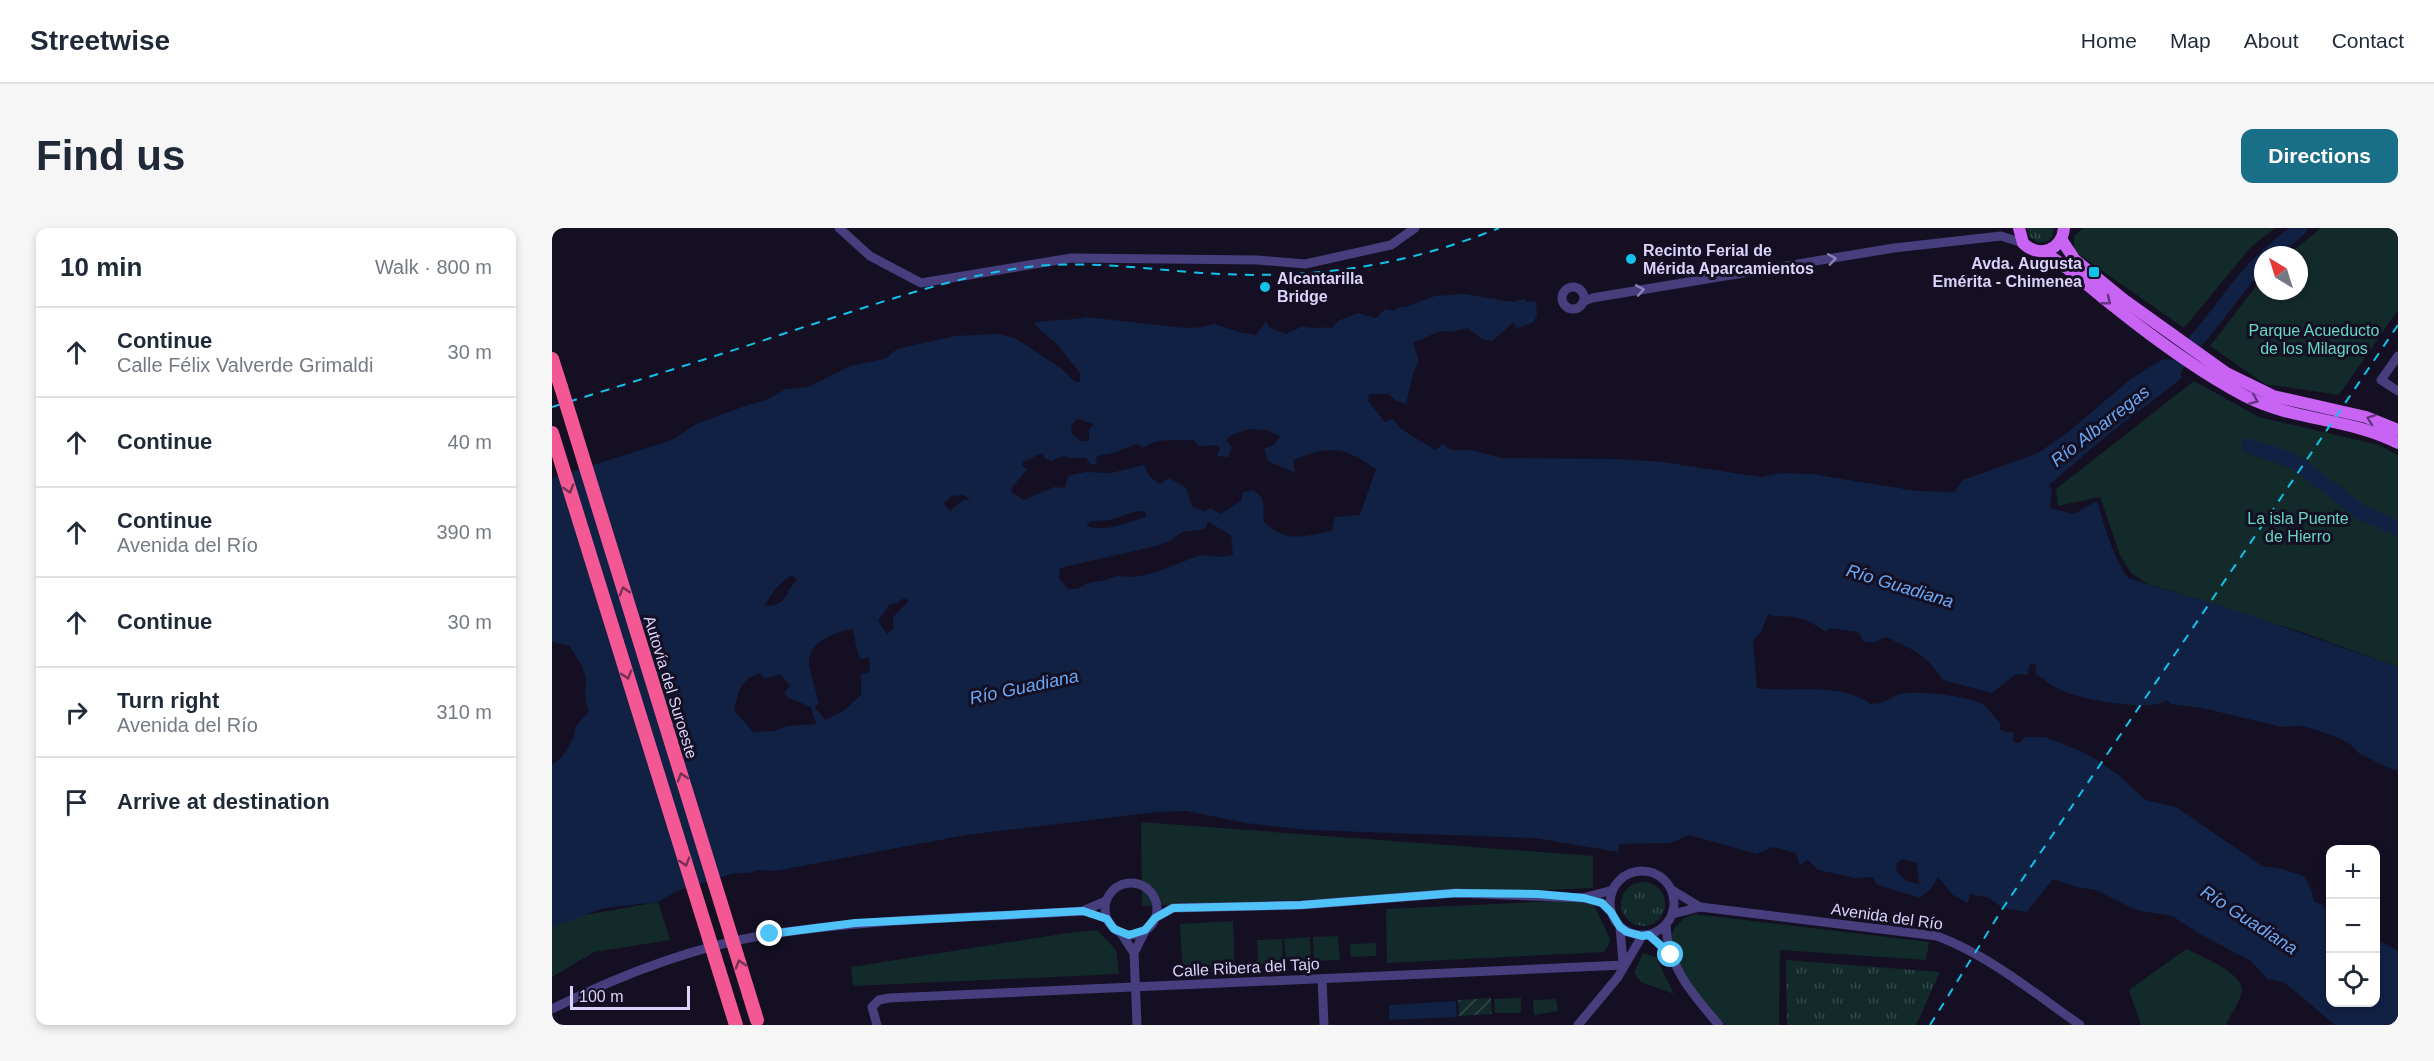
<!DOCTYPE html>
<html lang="en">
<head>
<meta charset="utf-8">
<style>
  body { margin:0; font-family:Arial,sans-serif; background:#f6f6f7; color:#1f2937 }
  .controls { position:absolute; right:18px; bottom:18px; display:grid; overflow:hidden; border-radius:12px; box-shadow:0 3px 9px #0003 }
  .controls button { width:54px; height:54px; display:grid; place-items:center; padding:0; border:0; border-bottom:2px solid #e0e1e3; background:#fff; color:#1f2937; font:30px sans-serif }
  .compass { position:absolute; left:1702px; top:18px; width:54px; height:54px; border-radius:50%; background:#fff; box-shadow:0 3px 9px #0003; rotate:322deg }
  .scale { position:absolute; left:18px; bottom:15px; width:120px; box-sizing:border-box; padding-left:6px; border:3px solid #dbd3fc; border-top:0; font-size:16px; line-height:21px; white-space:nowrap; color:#dbd3fc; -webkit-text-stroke:4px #140f22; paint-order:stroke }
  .stop { position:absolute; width:18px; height:18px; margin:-14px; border:4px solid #4fc3f7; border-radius:50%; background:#fff }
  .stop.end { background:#4fc3f7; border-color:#fff; box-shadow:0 2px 6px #0008 }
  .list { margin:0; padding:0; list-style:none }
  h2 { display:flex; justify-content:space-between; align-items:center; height:78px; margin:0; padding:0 24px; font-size:26px }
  h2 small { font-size:20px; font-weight:400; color:#747a83 }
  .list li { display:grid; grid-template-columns:39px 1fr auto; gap:18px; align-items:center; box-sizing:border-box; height:90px; padding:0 24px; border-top:2px solid #e0e1e3 }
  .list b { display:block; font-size:22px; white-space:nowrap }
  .list p { margin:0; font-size:20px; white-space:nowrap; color:#747a83 }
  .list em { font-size:20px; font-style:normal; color:#747a83 }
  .icon { flex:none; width:33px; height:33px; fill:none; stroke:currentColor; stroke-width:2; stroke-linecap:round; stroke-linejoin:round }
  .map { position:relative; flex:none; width:1846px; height:797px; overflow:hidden; border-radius:12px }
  header { display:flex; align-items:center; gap:36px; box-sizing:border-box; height:84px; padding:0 30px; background:#fff; border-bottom:2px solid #e0e1e3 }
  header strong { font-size:28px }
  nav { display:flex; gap:33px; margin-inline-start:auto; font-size:21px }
  .intro { display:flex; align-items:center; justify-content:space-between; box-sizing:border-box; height:144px; padding:0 36px }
  h1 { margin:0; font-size:42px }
  .button { padding:15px 27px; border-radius:12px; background:#196e88; color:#fff; font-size:21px; font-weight:700 }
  main { display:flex; gap:36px; padding:0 36px }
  aside { flex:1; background:#fff; border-radius:12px; box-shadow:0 3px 9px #0003 }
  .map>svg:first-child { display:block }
  .grass { fill:url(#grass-tufts) }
  .park { fill:#132a2b }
  .garden { fill:url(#garden-furrows) }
  .water { fill:#112144; fill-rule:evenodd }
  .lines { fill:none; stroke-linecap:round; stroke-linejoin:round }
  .river { stroke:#112144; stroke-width:15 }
  .minor { stroke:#463e7d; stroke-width:9 }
  .major { stroke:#c963f3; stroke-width:12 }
  .highway { stroke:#f35895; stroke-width:14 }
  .rail { stroke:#11c2ea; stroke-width:2; stroke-dasharray:9 8; stroke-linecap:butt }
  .highway-bridge { stroke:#f35895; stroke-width:14 }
  .oneway { stroke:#8981b6 }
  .oneway2 { stroke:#653580 }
  .oneway3 { stroke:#783056 }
  .route { stroke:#4fc3f7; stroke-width:8 }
  .poi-dot { fill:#11c2ea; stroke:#140f22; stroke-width:2 }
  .labels { text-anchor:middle; stroke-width:6; stroke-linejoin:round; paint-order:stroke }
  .poi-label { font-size:16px; font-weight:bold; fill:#dbd3fc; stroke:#140f22; text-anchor:start }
  .park-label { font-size:16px; fill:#65d6c3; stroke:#140f22 }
  .street-label { font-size:16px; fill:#dbd3fc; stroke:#140f22 }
  .water-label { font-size:18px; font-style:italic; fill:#69a8f4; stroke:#140f22 }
</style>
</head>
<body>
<header>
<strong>Streetwise</strong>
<nav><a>Home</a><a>Map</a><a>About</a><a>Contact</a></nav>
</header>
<div class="intro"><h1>Find us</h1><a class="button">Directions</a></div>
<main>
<aside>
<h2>10 min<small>Walk · 800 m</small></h2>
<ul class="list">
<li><svg class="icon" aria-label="ahead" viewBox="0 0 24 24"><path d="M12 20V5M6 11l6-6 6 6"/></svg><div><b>Continue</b><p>Calle Félix Valverde Grimaldi</p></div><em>30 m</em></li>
<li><svg class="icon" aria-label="ahead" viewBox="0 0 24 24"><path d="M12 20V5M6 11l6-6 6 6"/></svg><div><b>Continue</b></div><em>40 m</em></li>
<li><svg class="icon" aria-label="ahead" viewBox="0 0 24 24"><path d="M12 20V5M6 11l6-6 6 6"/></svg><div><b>Continue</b><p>Avenida del Río</p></div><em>390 m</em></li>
<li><svg class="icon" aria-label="ahead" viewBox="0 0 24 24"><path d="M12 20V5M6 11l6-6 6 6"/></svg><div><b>Continue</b></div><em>30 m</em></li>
<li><svg class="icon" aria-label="right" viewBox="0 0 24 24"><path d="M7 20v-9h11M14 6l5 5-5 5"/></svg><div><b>Turn right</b><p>Avenida del Río</p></div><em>310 m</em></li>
<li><svg class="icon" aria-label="arrive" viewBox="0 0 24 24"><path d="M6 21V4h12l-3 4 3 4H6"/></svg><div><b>Arrive at destination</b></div></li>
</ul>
</aside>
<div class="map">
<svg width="1846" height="797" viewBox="0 0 1846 797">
  <defs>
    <pattern id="grass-tufts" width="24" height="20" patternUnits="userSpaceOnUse" patternTransform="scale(1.5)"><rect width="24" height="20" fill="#132a2b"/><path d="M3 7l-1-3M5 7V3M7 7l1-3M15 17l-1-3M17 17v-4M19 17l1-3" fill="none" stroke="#35484b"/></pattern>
    <pattern id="garden-furrows" width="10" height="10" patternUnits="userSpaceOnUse" patternTransform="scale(1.5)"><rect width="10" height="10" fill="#132a2b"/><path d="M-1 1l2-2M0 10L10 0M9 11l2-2" fill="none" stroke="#35484b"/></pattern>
  </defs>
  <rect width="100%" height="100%" fill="#140f22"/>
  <g class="grass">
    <polygon points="1475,0 1502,0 1500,9 1496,13 1486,15 1477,8"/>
    <circle cx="1091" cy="676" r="22"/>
    <polygon points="1234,732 1388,744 1364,797 1235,797"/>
  </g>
  <g class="park">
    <polygon points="1531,0 1723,0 1698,20 1632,100 1522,23 1522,8"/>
    <polygon points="1769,0 1846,0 1846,82 1787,167 1713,156 1658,118 1711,49 1711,63 1747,63 1747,27 1736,27"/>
    <polygon points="1642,153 1707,189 1827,217 1846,227 1846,439 1752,405 1594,355 1579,345 1568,327 1548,269 1506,278 1504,261"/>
    <polygon points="589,594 1041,628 1041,660 590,678"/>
    <path d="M1026 672V674C1031 674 1037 673 1041 676 1043 678 1057 708 1058 711 1058 716 1055 720 1052 724L835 735 834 681Z"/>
    <polygon points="106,674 118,712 42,724 0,749 0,699 27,688"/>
    <polygon points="1142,686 1377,714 1374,732 1228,722 1227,797 1174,797 1143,766 1119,722 1118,710 1122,701 1131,691"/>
    <polygon points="681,693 683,745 631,747 628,696"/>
    <polygon points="545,702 564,722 567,746 301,758 299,739 516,705"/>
    <polygon points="786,708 788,732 762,733 761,709"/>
    <polygon points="758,709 759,734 734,735 732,711"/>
    <polygon points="730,711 731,736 706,737 705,712"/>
    <polygon points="824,715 824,728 799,729 798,716"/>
    <path d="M1634 721C1648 728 1690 744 1690 762 1689 773 1678 787 1674 797H1589L1577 762Z"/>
    <polygon points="1091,725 1104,729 1122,766 1089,754 1082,745"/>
    <polygon points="969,770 969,785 943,785 942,771"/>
    <polygon points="1004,771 1006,783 982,787 981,772"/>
  </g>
  <polygon class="garden" points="939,770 940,786 907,788 906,772"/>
  <g class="water">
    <path d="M912 66 961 74 972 71 975 74 984 73 985 88 980 95 964 100 962 94 940 113 930 111 915 100 899 104 888 103 861 115 867 133 861 146 854 176 843 172 837 166H817L816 173 833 194 841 191 849 201 883 222 891 216 899 222H919L950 230 1067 231 1110 234 1209 249 1229 245 1259 246 1365 263 1402 264 1411 252 1486 225 1515 205 1580 150 1611 131 1620 132 1654 103 1628 146 1630 150 1553 209 1497 257 1500 264 1498 280 1522 286 1545 273C1553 300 1560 326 1576 350L1694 386 1846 439V542L1839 541 1808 526 1798 516 1784 509 1761 501 1749 498 1730 499 1650 480 1619 476 1615 472C1598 485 1521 471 1503 459 1495 455 1492 450 1484 447V437L1478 436 1475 447 1464 446 1440 465 1391 452C1374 426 1360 421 1334 409L1323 414H1312L1306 404 1278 400 1274 404C1263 397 1254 390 1241 389 1232 387 1225 390 1216 386L1210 402 1201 413 1205 460C1244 465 1286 453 1319 476 1336 475 1333 472 1345 467 1361 461 1413 468 1428 475 1435 478 1442 489 1448 495V502L1461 505V514L1468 515 1473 509H1493L1526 522 1542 530 1568 548 1593 572 1624 579 1710 638 1730 641 1752 648 1759 661 1762 674 1769 676 1778 685V774H1824V711L1846 723V797H1783L1732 754 1716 751 1699 733 1648 706 1620 688 1584 682 1544 662 1525 659 1501 651 1475 684 1451 680 1437 670 1418 666 1416 675 1401 667 1386 649 1379 661 1367 670 1324 656 1321 649 1303 650 1266 642 1256 632 1248 637 1244 625 1221 619 1205 626 1137 607 1119 615 1067 616 1066 624 983 610 755 602 694 595 634 583 605 584 414 607 223 643 205 642 198 645H183L125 663 106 674 52 680 0 699V537L10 529 22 509 24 498 37 483C29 466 37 459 32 444 30 435 22 427 18 418L0 414V250L120 212 144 196 193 178 214 172 234 161 256 159 298 138 333 131 345 121 403 108 445 106 463 110 509 140 523 154H528V145L504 115 488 102 482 95C502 90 514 94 534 89L633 100 650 99 662 96 687 104 704 107 714 93 718 100 734 106 751 98C760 102 770 98 780 100L786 93 806 85 824 90 833 81 842 83 848 79H854L883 68ZM525 191 542 196 537 202V213H528L520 206 519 197ZM697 201 715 202 728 208 722 217 712 221 716 233 743 245 741 232C779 217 790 218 824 241L808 287 783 289 780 303C751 308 735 316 712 294 710 277 716 272 701 262L691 264 689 273 669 286 658 280 652 284 640 278 634 260 617 250 608 256 598 249 592 237 559 245 533 244 516 248 513 260 502 259 472 272 459 264 461 258 476 241 470 238 471 234 490 225 493 230 499 233 511 228 518 230H534L539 237 544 236 545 228 562 225 584 216 591 220C607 208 624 214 642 212L647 219 663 217 668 220 665 228 676 229 680 220 674 212 679 207ZM411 267 419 271 411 272 398 283 392 275 400 268ZM581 284 593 283 594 289C574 295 555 304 534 298L539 293 559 292ZM656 294 679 307 681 327 667 329 648 327 602 345 582 349 564 348 554 352 536 355 525 361H516L507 350 508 340 604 318 618 313 630 304 653 301ZM240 347 245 352C230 366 237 378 212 378 221 365 225 355 240 347ZM352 370 357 373 341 389V401L335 406 326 393 338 376 345 375ZM300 401C304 411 303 423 309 431L317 429 318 444 309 447V467L293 482 273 492 263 479 267 475C265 467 256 437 257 433 258 413 283 404 300 401ZM208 445 213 451 228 446 238 458 232 465 237 470 259 479 264 496 235 498 222 503 201 504 182 482C188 462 186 453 208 445ZM1350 631 1365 635 1367 656 1354 653 1345 644 1344 636Z"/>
    <polygon points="904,773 905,789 837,792 837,777"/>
  </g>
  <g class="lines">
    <g class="river">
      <polyline points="1716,27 1748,0"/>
      <path d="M1640 117C1666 90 1684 57 1711 32"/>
      <polyline points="1697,218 1742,233 1810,285 1846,300"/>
    </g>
    <g class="minor">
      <polyline points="287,0 318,28 369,55 519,30 705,32 753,36 839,17 863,0"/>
      <circle cx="1021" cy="70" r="11"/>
      <polyline points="1031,74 1040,70 1342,20 1449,8 1471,15"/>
      <polyline points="1846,128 1829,152 1846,163"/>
      <circle cx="1090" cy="675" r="32"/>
      <circle cx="579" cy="681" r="26"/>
      <polyline points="1120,662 1148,679"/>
      <polyline points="1034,669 1061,662"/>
      <path d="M1121 686 1148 679 1385 708C1438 728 1482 765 1528 797"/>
      <polyline points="603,690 621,680 749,677 904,665 1032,670 1050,675 1059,684"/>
      <path d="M1114 697C1115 738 1142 768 1167 797"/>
      <polyline points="1068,699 1071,735"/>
      <polyline points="569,705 582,725"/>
      <polyline points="1097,707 1119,727"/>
      <polyline points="770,751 772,797"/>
      <path d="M0 781C68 747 143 718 219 706 322 690 427 690 531 683L554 673"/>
      <polyline points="325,797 320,779 327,772 337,770 1072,737"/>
      <polyline points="585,797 582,725 593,703"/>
      <polyline points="1026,797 1066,749 1090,708"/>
    </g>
    <g class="major">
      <path d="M1467 0 1471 15C1487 31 1510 22 1512 0"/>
      <polyline points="1509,11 1523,32 1572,72 1674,145 1721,168 1814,189 1846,202"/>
      <path d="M1492 24C1518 40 1540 62 1564 80 1604 112 1648 144 1693 168 1741 193 1798 190 1846 215"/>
    </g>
    <polyline class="highway" points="0,131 9,159"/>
    <g class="rail">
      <path d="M0 179C84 153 168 127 252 99 328 75 404 47 484 38 538 33 595 41 650 45 756 52 848 40 947 0"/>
      <polyline points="1378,797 1451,680 1846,97"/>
    </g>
    <g class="highway-bridge">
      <polyline points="9,159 205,792"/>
      <polyline points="0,205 184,797"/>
    </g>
  </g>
  <defs><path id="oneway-chevron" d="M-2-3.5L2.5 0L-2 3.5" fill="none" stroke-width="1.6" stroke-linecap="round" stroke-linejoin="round" transform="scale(1.5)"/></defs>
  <g class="oneway">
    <use href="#oneway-chevron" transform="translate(1280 31) rotate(-9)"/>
    <use href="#oneway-chevron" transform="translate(1088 62) rotate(-10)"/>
  </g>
  <g class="oneway2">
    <use href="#oneway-chevron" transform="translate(1555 73) rotate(39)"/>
    <use href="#oneway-chevron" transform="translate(1702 172) rotate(22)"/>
    <use href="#oneway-chevron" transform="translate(1819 191) rotate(-160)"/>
  </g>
  <g class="oneway3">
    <use href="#oneway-chevron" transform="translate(17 261) rotate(73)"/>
    <use href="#oneway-chevron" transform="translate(72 363) rotate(-107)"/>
    <use href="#oneway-chevron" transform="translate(75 447) rotate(73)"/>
    <use href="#oneway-chevron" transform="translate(130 549) rotate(-107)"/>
    <use href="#oneway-chevron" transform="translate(133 634) rotate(73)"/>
    <use href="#oneway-chevron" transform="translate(188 736) rotate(-107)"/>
  </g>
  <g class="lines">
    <polyline class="route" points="218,706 303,695 531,683 555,691 562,701 577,707 593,702 603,690 621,680 749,677 904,665 986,666 1032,670 1050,675 1059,684 1068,699 1075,704 1090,708 1097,707 1119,727"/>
  </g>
  <g class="poi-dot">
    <circle cx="1079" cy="31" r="6"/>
    <rect x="1536" y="38" width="12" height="12" rx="3"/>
    <circle cx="713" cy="59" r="6"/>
  </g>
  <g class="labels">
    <g class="poi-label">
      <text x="1091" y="28">Recinto Ferial de<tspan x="1091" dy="18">Mérida Aparcamientos</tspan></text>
      <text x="1530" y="41" text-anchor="end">Avda. Augusta<tspan x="1530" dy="18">Emérita - Chimenea</tspan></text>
      <text x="725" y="56">Alcantarilla<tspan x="725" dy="18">Bridge</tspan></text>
    </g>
    <g class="park-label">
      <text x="1762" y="108">Parque Acueducto<tspan x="1762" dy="18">de los Milagros</tspan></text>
      <text x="1746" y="296">La isla Puente<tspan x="1746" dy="18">de Hierro</tspan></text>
    </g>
    <g class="street-label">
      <text transform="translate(119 459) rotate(73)" y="6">Autovía del Suroeste</text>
      <text transform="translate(1335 688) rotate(8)" y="6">Avenida del Río</text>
      <text transform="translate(694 739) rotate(-3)" y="6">Calle Ribera del Tajo</text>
    </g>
    <g class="water-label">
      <text transform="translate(1548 198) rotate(-38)" y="6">Río Albarregas</text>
      <text transform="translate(1348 358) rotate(17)" y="6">Río Guadiana</text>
      <text transform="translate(472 459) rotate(-12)" y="6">Río Guadiana</text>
      <text transform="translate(1697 692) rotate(33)" y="6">Río Guadiana</text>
    </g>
  </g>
</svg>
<div class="controls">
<button>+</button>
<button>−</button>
<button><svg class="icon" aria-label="locate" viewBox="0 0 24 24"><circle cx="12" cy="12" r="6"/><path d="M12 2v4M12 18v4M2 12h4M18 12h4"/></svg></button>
</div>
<svg class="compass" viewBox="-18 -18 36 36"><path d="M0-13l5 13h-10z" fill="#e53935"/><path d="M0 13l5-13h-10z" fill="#747a83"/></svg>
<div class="scale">100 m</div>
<div class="stop" style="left:1119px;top:727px"></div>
<div class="stop end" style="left:218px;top:706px"></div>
</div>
</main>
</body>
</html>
